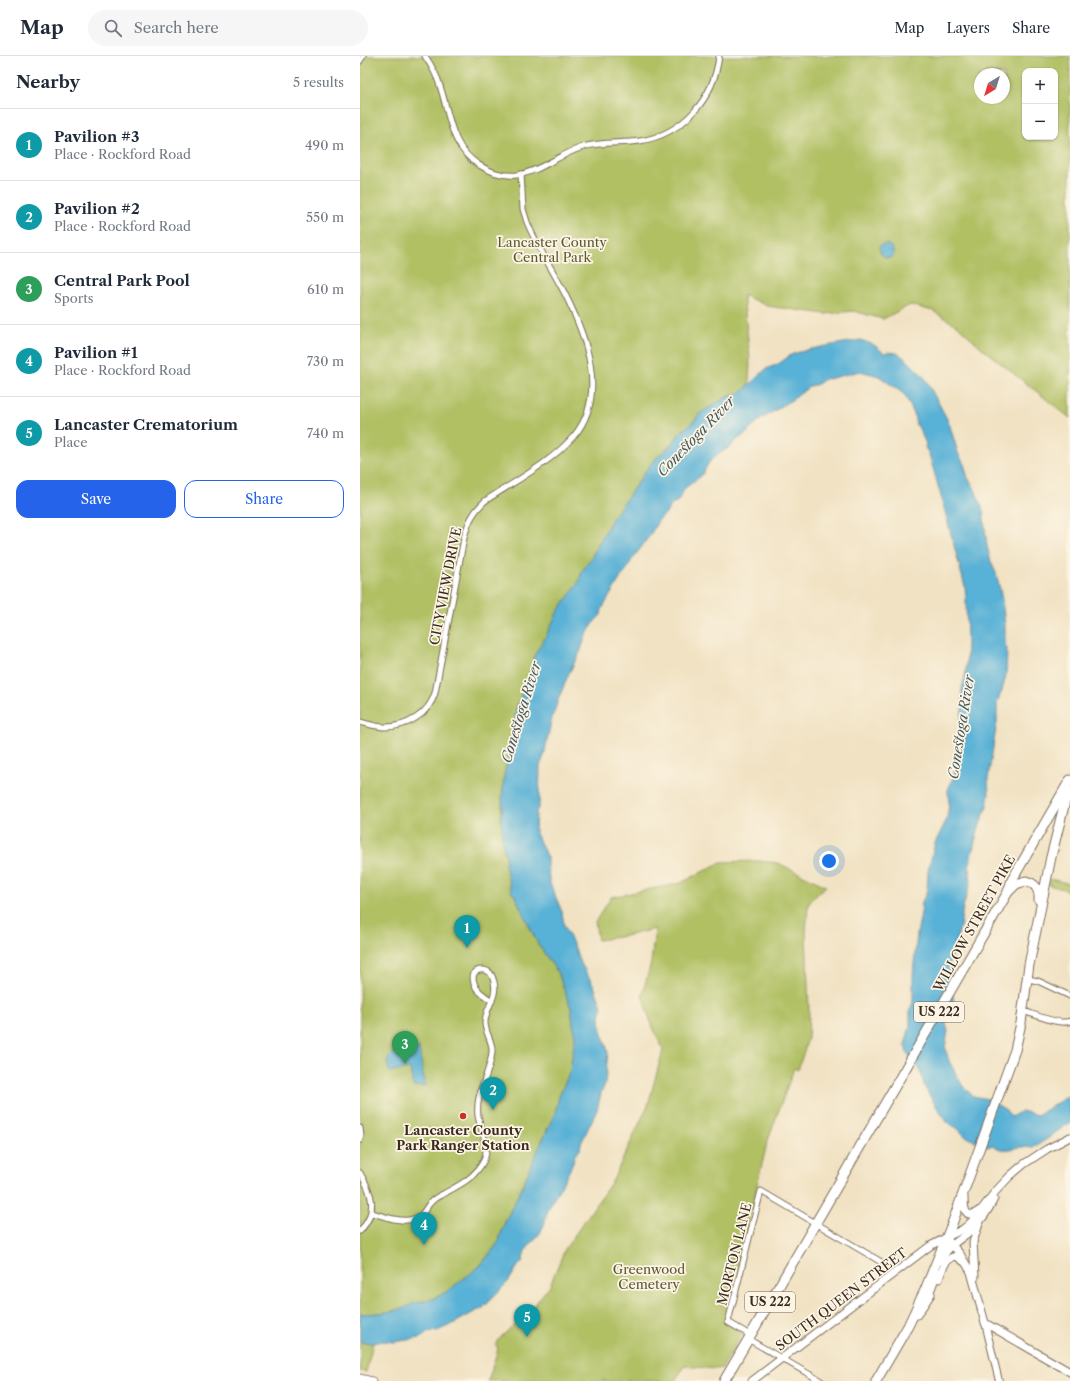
<!DOCTYPE html>
<html lang="en">
<head>
<meta charset="utf-8">
<style>
  body { margin:0; font-family:"Libre Caslon Text",serif; background:#f6f6f7; color:#1f2937 }
  .controls { position:absolute; right:12px; top:12px; display:grid; overflow:hidden; border-radius:8px; box-shadow:0 1px 3px #0004 }
  .controls button { width:36px; height:36px; display:grid; place-items:center; padding:0; border:0; border-bottom:1px solid #e0e1e3; background:#fff; color:#1f2937; font:20px sans-serif }
  .compass { position:absolute; left:614px; top:12px; width:36px; height:36px; border-radius:50%; background:#fff; box-shadow:0 1px 3px #0004; rotate:218deg }
  .you { position:absolute; left:469px; top:805px; width:14px; height:14px; margin:-10px; border:3px solid #fff; border-radius:50%; background:#1a73e8; box-shadow:0 0 0 6px #1a73e833 }
  .badge { display:grid; place-items:center; width:26px; height:26px; border-radius:50%; background:#2563eb; color:#fff; font-size:13px; font-weight:700 }
  .pin { position:absolute; translate:-50% -33px; filter:drop-shadow(0 1px 2px #0008) }
  .pin::after { content:''; position:absolute; top:21px; width:14px; height:12px; background:inherit; clip-path:polygon(0 0,100% 0,50% 100%) }
  .list { margin:0; padding:0; list-style:none }
  h2 { display:flex; justify-content:space-between; align-items:center; height:52px; margin:0; padding:0 16px; font-size:17px }
  h2 small { font-size:13px; font-weight:400; color:#747a83 }
  .list li { display:grid; grid-template-columns:26px 1fr auto; gap:12px; align-items:center; box-sizing:border-box; height:72px; padding:0 16px; border-top:1px solid #e0e1e3 }
  .list b { display:block; font-size:15px; white-space:nowrap }
  .list p { margin:0; font-size:13px; white-space:nowrap; color:#747a83 }
  .list em { font-size:13px; font-style:normal; color:#747a83 }
  .actions { display:flex; gap:8px; padding:12px 16px }
  .actions a { flex:1; padding:9px 0; border:1px solid #2563eb; border-radius:12px; text-align:center; font-size:14px; color:#2563eb }
  .actions .main { background:#2563eb; color:#fff }
  .icon { flex:none; width:22px; height:22px; fill:none; stroke:currentColor; stroke-width:2; stroke-linecap:round; stroke-linejoin:round }
  .map { position:relative; flex:none; width:710px; height:1325px; overflow:hidden }
  header { display:flex; align-items:center; gap:24px; box-sizing:border-box; height:56px; padding:0 20px; background:#fff; border-bottom:1px solid #e0e1e3 }
  header strong { font-size:19px }
  nav { display:flex; gap:22px; margin-inline-start:auto; font-size:14px }
  .search { width:280px; height:36px; background:#f6f6f7; display:flex; align-items:center; gap:10px; box-sizing:border-box; padding:0 14px; border-radius:22px; color:#747a83; font-size:15px }
  main { display:flex }
  aside { flex:1; background:#fff }
  .map>svg:first-child { display:block }
  .green { fill:#b0c063; stroke:#767540; fill-rule:evenodd }
  .water { fill:#59b1d6; stroke:#4a6e7a }
  .lines { fill:none; stroke-linecap:round; stroke-linejoin:round }
  .minor-casing { stroke:#7b6a58; stroke-width:7 }
  .tertiary-casing { stroke:#7b6a58; stroke-width:8 }
  .secondary-casing { stroke:#7b6a58; stroke-width:9 }
  .trunk-casing { stroke:#7b6a58; stroke-width:11 }
  .minor { stroke:#fff; stroke-width:5 }
  .tertiary { stroke:#fff; stroke-width:6 }
  .secondary { stroke:#fff; stroke-width:7 }
  .trunk { stroke:#fff; stroke-width:9 }
  .poi-dot { fill:#c8321e; stroke:#fcf5e5; stroke-width:1.5 }
  .labels { text-anchor:middle; stroke-width:3.5; stroke-linejoin:round; paint-order:stroke }
  .shield { fill:#fcf5e5; stroke:#75675a; stroke-width:1 }
  .shield-label { font-size:12px; font-weight:bold; fill:#3b2a1e }
  .park-label { font-size:13px; fill:#5e5733; stroke:#fcf5e5 }
  .street-label { font-size:13px; fill:#3b2a1e; stroke:#fcf5e5 }
  .poi-label { font-size:13px; font-weight:bold; fill:#3b2a1e; stroke:#fcf5e5 }
  .water-label { font-size:14px; font-style:italic; fill:#46595e; stroke:#fcf5e5 }
</style>
</head>
<body>
<header>
<strong>Map</strong>
<div class="search"><svg class="icon" aria-label="search" viewBox="0 0 24 24"><circle cx="10" cy="10" r="6"/><path d="M15 15l6 6"/></svg>Search here</div>
<nav><a>Map</a><a>Layers</a><a>Share</a></nav>
</header>
<main>
<aside>
<h2>Nearby<small>5 results</small></h2>
<ul class="list">
<li><span class="badge" style="background:#0f9aa8">1</span><div><b>Pavilion #3</b><p>Place · Rockford Road</p></div><em>490 m</em></li>
<li><span class="badge" style="background:#0f9aa8">2</span><div><b>Pavilion #2</b><p>Place · Rockford Road</p></div><em>550 m</em></li>
<li><span class="badge" style="background:#2e9e5b">3</span><div><b>Central Park Pool</b><p>Sports</p></div><em>610 m</em></li>
<li><span class="badge" style="background:#0f9aa8">4</span><div><b>Pavilion #1</b><p>Place · Rockford Road</p></div><em>730 m</em></li>
<li><span class="badge" style="background:#0f9aa8">5</span><div><b>Lancaster Crematorium</b><p>Place</p></div><em>740 m</em></li>
</ul>
<div class="actions"><a class="main">Save</a><a>Share</a></div>
</aside>
<div class="map">
<svg width="710" height="1325" viewBox="0 0 710 1325">
  <rect width="100%" height="100%" fill="#fcf5e5"/>
  <filter id="ink" filterUnits="userSpaceOnUse"><feTurbulence type="fractalNoise" baseFrequency=".025" numOctaves="2"/><feDisplacementMap in="SourceGraphic" scale="8" xChannelSelector="R" yChannelSelector="G"/><feConvolveMatrix kernelMatrix="1 2 1 2 8 2 1 2 1" color-interpolation-filters="sRGB"/></filter>
  <filter id="wash" filterUnits="userSpaceOnUse"><feTurbulence type="fractalNoise" baseFrequency=".012" numOctaves="4" result="noise"/><feDisplacementMap in="SourceGraphic" scale="16" xChannelSelector="R" yChannelSelector="G"/><feGaussianBlur stdDeviation="0.9" result="paint"/><feColorMatrix in="noise" values="0 0 0 0 0 0 0 0 0 0 0 0 0 0 0 0 0 1.4 0 .05"/><feComposite in="paint" operator="in"/></filter>
  <g filter="url(#wash)">
    <rect width="100%" height="100%" fill="#f1e2c3"/>
    <g class="green">
      <path d="M0 0H710V362L624 294 598 270 573 255 550 249 523 263 493 255 466 258 407 250 383 239 390 303 389 329 378 339 370 340 353 349 339 358 335 364 319 378 310 390 293 405 252 463 234 496 231 503 222 515 219 526 198 555 186 580 181 588 156 653 153 678 144 720 141 762 143 792 146 799 151 835 155 840 178 888 198 917 211 952 215 982 210 1015 199 1041 195 1057 171 1109 162 1132 158 1139 145 1166 138 1187 120 1210 89 1235 79 1240 69 1244 55 1247 42 1253 21 1257 0 1258ZM665 15H695V81H665ZM620 18H644V42H620Z"/>
      <polygon points="399,805 418,807 466,830 450,845 448,850 446,878 449,955 448,982 438,1014 434,1012 407,1087 365,1265 383,1277 362,1312 356,1313 324,1310 315,1325 128,1325 138,1293 136,1289 137,1285 173,1251 190,1229 205,1193 253,1124 288,1049 303,994 291,967 282,939 291,907 295,873 265,880 238,884 235,866 251,841 321,827 361,806"/>
      <polygon points="690,823 710,828 710,835 689,829"/>
      <polygon points="0,1286 13,1287 6,1316 0,1315"/>
    </g>
    <g class="water">
      <path d="M524 188C531 188 532 192 534 198L532 201 526 202 521 198 519 190Z"/>
      <path d="M501 284 514 289 524 297 529 296 537 297 547 304 565 322 586 361 590 370 598 397 604 408 608 422 613 429 623 454 627 490 631 506 636 517 642 543 645 569V588L647 593 646 619 642 635 637 646V666L628 723 629 738 627 750 618 774 611 801 609 811 611 825 603 851 600 872 589 908 591 918 590 925 594 945 592 953 586 968 588 975 585 992 589 1005 602 1029 613 1040 628 1043 646 1054 651 1061 662 1055 677 1059 710 1039V1067C697 1074 686 1086 672 1091 668 1092 664 1091 660 1091 650 1093 641 1096 633 1089L627 1091 606 1081 597 1072 587 1066 574 1047 565 1032 559 1012 547 997 545 989 550 970V954L553 946V918L557 878 561 857 562 846 567 835 568 815 575 787 587 763 589 747 588 734 594 719 602 653V633L606 616 607 586 606 543 605 531 579 433 569 398 565 391 566 388 558 370 556 369 554 358 545 339 519 320 500 315 468 323 466 322 458 328 450 330 436 341 397 366 388 376 374 386 372 389 350 405 341 420 325 432 318 445 312 448 306 457 298 465 290 479 271 505 265 517 261 521 242 553 241 559 235 565 225 581 221 594 209 617 198 644 191 666 184 700 180 710 179 750 176 756 175 775 187 802V811L189 821V825L202 856 204 869 215 892 219 904 234 930 242 951 240 961 241 975 248 995 245 1028 241 1037 237 1054 221 1087 220 1094 214 1100 213 1107 207 1119 188 1153 184 1169 180 1177 165 1195 162 1206 158 1210 148 1226 132 1242 128 1247 122 1253 116 1255 93 1268 77 1275 69 1276 60 1282 34 1286 23 1285 13 1287 0 1286V1258L21 1257 42 1253 55 1247 69 1244 79 1240 89 1234 120 1210 138 1187 145 1166 158 1139 162 1132 171 1109 195 1057 199 1041 210 1015 215 982 211 952 198 917 178 888 155 840 151 835 145 809 146 799 143 792 141 762 143 749 142 744 144 720 153 678 156 653 165 631 175 598 186 580 198 555 219 526 222 515 231 503 234 496 252 463 293 405 310 390 319 378 335 364 339 358 366 341 378 339 406 313C410 311 414 310 418 308 424 305 427 300 433 298 455 291 479 288 501 284Z"/>
      <polygon points="59,992 65,1030 53,1031 50,1013 29,1016 27,1004 33,996"/>
    </g>
  </g>
  <g filter="url(#ink)">
    <g class="lines">
      <g class="minor-casing">
        <g id="minor">
          <path d="M65 0C71 9 77 19 80 30 90 59 90 91 119 109 162 136 185 103 223 91 242 85 261 88 280 85 323 78 354 43 359 0"/>
          <polyline points="0,5 3,0"/>
          <path d="M0 666C8 668 17 671 25 671 47 671 69 658 75 637L104 482C108 466 113 456 125 445 155 425 189 408 213 381 249 340 226 280 205 238 193 214 177 191 167 166L163 153 161 118"/>
          <polyline points="668,923 678,925 710,940"/>
          <path d="M663 955C674 958 700 970 710 965"/>
          <polyline points="0,1072 1,1080 0,1084"/>
          <path d="M0 1117C13 1138 18 1156 0 1175"/>
          <path d="M12 1157C24 1160 41 1167 53 1163 64 1161 65 1151 72 1145 76 1141 81 1139 85 1137 100 1129 116 1121 124 1104 130 1090 121 1075 118 1060 115 1036 130 1019 132 996 133 985 125 977 125 967 125 952 138 941 134 926 133 922 132 918 129 916 126 914 121 913 117 915 109 919 115 932 120 936 123 939 128 942 132 945"/>
          <polyline points="390,1279 368,1266 401,1135 523,1207"/>
          <polyline points="388,1283 461,1325"/>
        </g>
      </g>
      <g class="tertiary-casing">
        <polyline id="tertiary" points="625,1267 639,1325"/>
      </g>
      <g class="secondary-casing">
        <g id="secondary">
          <path d="M604 1141C604 1153 605 1165 620 1154"/>
          <polyline points="586,1182 600,1198 611,1216 625,1267 710,1316"/>
          <path d="M581 1205C587 1189 602 1183 614 1172 623 1163 629 1153 634 1143"/>
          <polyline points="615,1221 613,1186 619,1168"/>
          <path d="M579 1223C582 1214 585 1202 596 1200L603 1205"/>
          <polyline points="568,1241 577,1217"/>
          <polyline points="557,1259 571,1238"/>
          <polyline points="0,1322 12,1325"/>
          <polyline points="392,1325 570,1190 603,1173 608,1169 615,1162 635,1136 650,1120 664,1108 687,1093 710,1081"/>
        </g>
      </g>
      <g class="trunk-casing">
        <g id="trunk">
          <path d="M649 835 656 828 666 825C676 828 680 834 679 844"/>
          <polyline points="364,1325 624,877 648,836 652,824 710,724"/>
          <polyline points="516,1325 548,1270 565,1234 592,1168 655,994 661,967 669,909 691,801 708,734"/>
        </g>
      </g>
      <use href="#minor" class="minor"/>
      <use href="#tertiary" class="tertiary"/>
      <use href="#secondary" class="secondary"/>
      <use href="#trunk" class="trunk"/>
    </g>
  </g>
  <circle class="poi-dot" cx="103" cy="1060" r="4"/>
  <g class="labels">
    <g class="shield">
      <rect x="554" y="946" width="50" height="20" rx="3"/>
      <rect x="385" y="1236" width="50" height="20" rx="3"/>
    </g>
    <g class="shield-label">
      <text x="579" y="960">US 222</text>
      <text x="410" y="1250">US 222</text>
    </g>
    <g class="park-label">
      <text x="192" y="191">Lancaster County<tspan x="192" dy="15">Central Park</tspan></text>
      <text x="289" y="1218">Greenwood<tspan x="289" dy="15">Cemetery</tspan></text>
    </g>
    <g class="street-label">
      <text transform="translate(85 530) rotate(-79)" y="5">CITY VIEW DRIVE</text>
      <text transform="translate(614 867) rotate(-61)" y="5">WILLOW STREET PIKE</text>
      <text transform="translate(374 1198) rotate(-76)" y="5">MORTON LANE</text>
      <text transform="translate(481 1243) rotate(-37)" y="5">SOUTH QUEEN STREET</text>
    </g>
    <g class="poi-label">
      <text x="103" y="1079">Lancaster County<tspan x="103" dy="15">Park Ranger Station</tspan></text>
    </g>
    <g class="water-label">
      <text transform="translate(336 380) rotate(-46)" y="5">Conestoga River</text>
      <text transform="translate(161 656) rotate(-73)" y="5">Conestoga River</text>
      <text transform="translate(601 671) rotate(-81)" y="5">Conestoga River</text>
    </g>
  </g>
</svg>
<div class="controls">
<button>+</button>
<button>−</button>
</div>
<svg class="compass" viewBox="-18 -18 36 36"><path d="M0-13l5 13h-10z" fill="#e53935"/><path d="M0 13l5-13h-10z" fill="#747a83"/></svg>
<div class="you"></div>
<div class="pin badge" style="left:107px;top:892px;background:#0f9aa8">1</div>
<div class="pin badge" style="left:133px;top:1054px;background:#0f9aa8">2</div>
<div class="pin badge" style="left:45px;top:1008px;background:#2e9e5b">3</div>
<div class="pin badge" style="left:64px;top:1189px;background:#0f9aa8">4</div>
<div class="pin badge" style="left:167px;top:1281px;background:#0f9aa8">5</div>
</div>
</main>
</body>
</html>
